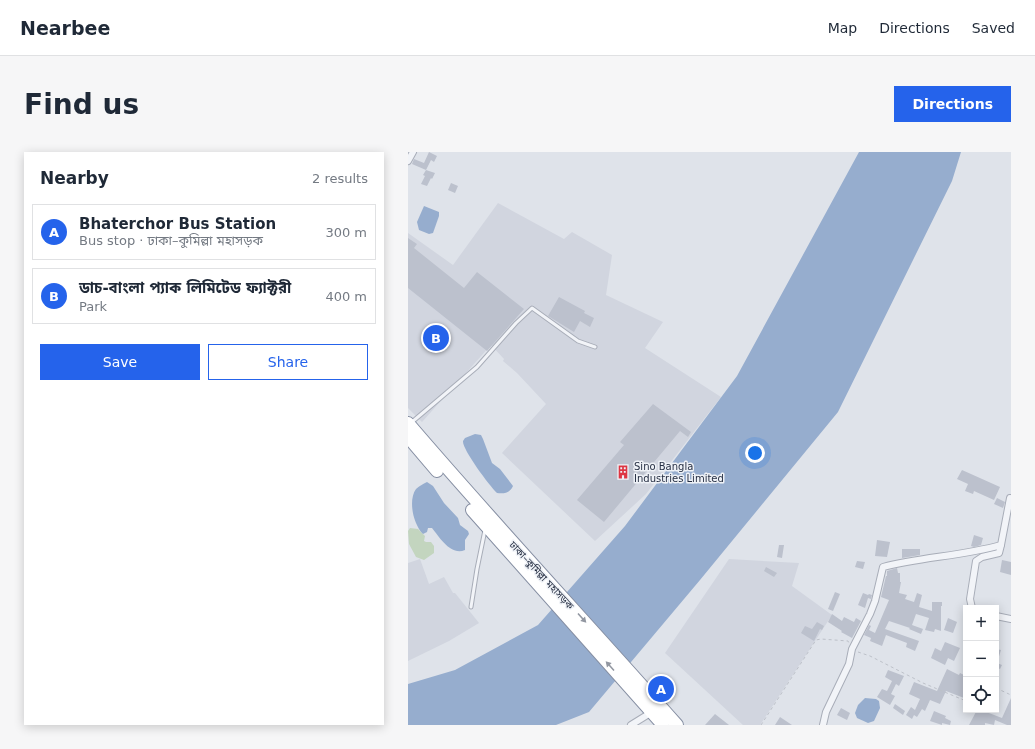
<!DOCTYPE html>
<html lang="en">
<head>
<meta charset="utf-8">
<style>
  body { margin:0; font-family:"DejaVu Sans","Noto Sans Bengali",sans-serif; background:#f6f6f7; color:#1f2937 }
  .controls { position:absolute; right:12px; bottom:12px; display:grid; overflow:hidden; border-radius:0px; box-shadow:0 2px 10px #0003 }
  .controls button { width:36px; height:36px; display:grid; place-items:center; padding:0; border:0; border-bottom:1px solid #e0e1e3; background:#fff; color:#1f2937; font:20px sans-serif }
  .you { position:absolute; left:347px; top:301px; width:14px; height:14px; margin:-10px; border:3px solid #fff; border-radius:50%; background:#1a73e8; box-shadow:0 0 0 6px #1a73e833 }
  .badge { display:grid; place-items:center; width:26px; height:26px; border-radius:50%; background:#2563eb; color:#fff; font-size:13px; font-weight:700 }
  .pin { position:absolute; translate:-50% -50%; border:2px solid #fff; box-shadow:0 1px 4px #0006 }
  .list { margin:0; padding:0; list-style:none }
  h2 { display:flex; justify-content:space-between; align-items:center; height:52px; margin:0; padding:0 16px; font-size:17px }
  h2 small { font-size:13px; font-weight:400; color:#747a83 }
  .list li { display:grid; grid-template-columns:26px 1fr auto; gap:12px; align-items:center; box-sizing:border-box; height:56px; margin:0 8px 8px; padding:0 8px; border:1px solid #e0e1e3; border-radius:0px }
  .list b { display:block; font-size:15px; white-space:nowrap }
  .list p { margin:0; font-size:13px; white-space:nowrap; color:#747a83 }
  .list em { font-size:13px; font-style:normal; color:#747a83 }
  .actions { display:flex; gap:8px; padding:12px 16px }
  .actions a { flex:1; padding:9px 0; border:1px solid #2563eb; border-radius:0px; text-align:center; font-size:14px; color:#2563eb }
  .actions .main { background:#2563eb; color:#fff }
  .icon { flex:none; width:22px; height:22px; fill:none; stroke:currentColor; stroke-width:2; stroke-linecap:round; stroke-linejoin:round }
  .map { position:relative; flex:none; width:603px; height:573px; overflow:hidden; border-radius:0px }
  header { display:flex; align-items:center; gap:24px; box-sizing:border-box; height:56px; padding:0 20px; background:#fff; border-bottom:1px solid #e0e1e3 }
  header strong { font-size:19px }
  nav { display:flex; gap:22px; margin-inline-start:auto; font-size:14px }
  .intro { display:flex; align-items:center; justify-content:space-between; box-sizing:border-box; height:96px; padding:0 24px }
  h1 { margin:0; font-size:28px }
  .button { padding:10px 18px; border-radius:0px; background:#2563eb; color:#fff; font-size:14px; font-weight:700 }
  main { display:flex; gap:24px; padding:0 24px }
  aside { flex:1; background:#fff; border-radius:0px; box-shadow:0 2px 10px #0003 }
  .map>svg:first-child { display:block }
  .built { fill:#d1d5df }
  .green { fill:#c3d5bf }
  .water { fill:#96adce }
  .building { fill:#bcc1cd }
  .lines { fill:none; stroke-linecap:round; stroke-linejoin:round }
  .lane-casing { stroke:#a8adb8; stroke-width:5 }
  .street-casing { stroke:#a8adb8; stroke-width:8 }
  .highway-casing { stroke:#858ea2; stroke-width:14 }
  .path { stroke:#bdc1c9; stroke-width:1; stroke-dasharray:3 3; stroke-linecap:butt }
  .lane { stroke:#f2f4f8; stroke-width:3 }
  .street { stroke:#f2f4f8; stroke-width:6 }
  .highway { stroke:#fff; stroke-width:12 }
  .oneway { fill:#9297a1 }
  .labels { text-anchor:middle; stroke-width:3; stroke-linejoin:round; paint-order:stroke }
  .poi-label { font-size:10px; fill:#262f43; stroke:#eff2f7; text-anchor:start }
  .street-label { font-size:10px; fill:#262f43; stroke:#eff2f7 }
</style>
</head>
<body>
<header>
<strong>Nearbee</strong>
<nav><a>Map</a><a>Directions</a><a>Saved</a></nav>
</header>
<div class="intro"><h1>Find us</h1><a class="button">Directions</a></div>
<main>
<aside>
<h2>Nearby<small>2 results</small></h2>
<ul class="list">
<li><span class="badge">A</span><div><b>Bhaterchor Bus Station</b><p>Bus stop · ঢাকা–কুমিল্লা মহাসড়ক</p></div><em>300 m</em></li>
<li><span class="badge">B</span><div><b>ডাচ-বাংলা প্যাক লিমিটেড ফ্যাক্টরী</b><p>Park</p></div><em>400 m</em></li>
</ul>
<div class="actions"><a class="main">Save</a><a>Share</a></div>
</aside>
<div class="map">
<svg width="603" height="573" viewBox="0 0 603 573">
  <rect width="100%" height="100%" fill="#dfe3ea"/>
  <g class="built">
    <polygon points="90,51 156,87 164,80 204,103 198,143 255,170 237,196 313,245 238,342 187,389 94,301 138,252 109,221 95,209 96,207 83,193 14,270 0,256 0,81 45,113"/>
    <polygon points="12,407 21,432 36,425 45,441 47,441 71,471 41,489 0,509 0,411"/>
    <polygon points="321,407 391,411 384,434 424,463 352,573 335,573 257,501"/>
  </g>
  <polygon class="green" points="2,376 10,377 17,384 16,389 18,390 23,390 26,394 26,401 16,408 8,405 1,392 0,379"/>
  <g class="water">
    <polygon points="451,0 553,0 544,29 430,260 292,428 181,560 148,573 0,573 0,532 47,518 130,473 217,374 329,224"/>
    <polygon points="16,54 31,60 31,64 25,81 21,82 11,78 9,70"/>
    <path d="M67 282 73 283 75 287 84 311 92 317 105 334C102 341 96 342 89 341 81 333 54 297 55 289L57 286Z"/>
    <path d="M19 330 25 334 36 351 50 366 52 373 60 379 61 382 57 388V398C43 404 32 386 24 376H20L19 380 15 382C5 372 0 348 8 337 11 334 15 332 19 330Z"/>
    <polygon points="457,546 468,547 471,549 472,556 466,569 460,571 449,566 447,561 450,553"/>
  </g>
  <g class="building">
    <polygon points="21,0 29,4 26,10 23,8 18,18 27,21 24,27 23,26 19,34 13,32 17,24 15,23 18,18 4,12 6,7 16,11"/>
    <polygon points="43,31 50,34 47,41 40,38"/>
    <polygon points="0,86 9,92 6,96 56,136 69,120 116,157 79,199 0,136"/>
    <polygon points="151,145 177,159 176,161 186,166 182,175 172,169 166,180 140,164"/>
    <polygon points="245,252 283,280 280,285 272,279 196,370 169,348 216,293 212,290"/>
    <polygon points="554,318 592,335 586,348 566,339 565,342 557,339 560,332 549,327"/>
    <polygon points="589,346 597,350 595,356 586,352"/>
    <polygon points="566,383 575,386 573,393 566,395 563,394"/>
    <polygon points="469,388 482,390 479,405 467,404"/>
    <polygon points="371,393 376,393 374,406 369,405"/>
    <polygon points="494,397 512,397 512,403 494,406"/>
    <polygon points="594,408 603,410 603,423 592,420"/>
    <polygon points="449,409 457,410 455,417 447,415"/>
    <polygon points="358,415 369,421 366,425 356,419"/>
    <polygon points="489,416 490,421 492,421 492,430 493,430 491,441 499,443 497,447 506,450 509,441 514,443 511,455 524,459 524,450 534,450 534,454 533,454 533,479 527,477 526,480 517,478 521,466 508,462 504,473 515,477 513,482 501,477 502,476 481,469 477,477 511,489 507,499 498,495 499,491 478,483 474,494 462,489 463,486 456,483 461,473 463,474 461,478 467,481 481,448 473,445 478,424 479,424 479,419"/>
    <polygon points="427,440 432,442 425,459 420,457"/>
    <polygon points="455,441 460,443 461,442 464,443 463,447 460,446 457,456 450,453"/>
    <polygon points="424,462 434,469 436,465 446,470 448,466 453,469 444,486 433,480 434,479 420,470"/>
    <polygon points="540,466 549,470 545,481 536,478"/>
    <polygon points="409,470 416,474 414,478 412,477 406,489 393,481 397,474 404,477"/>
    <polygon points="537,490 552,496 546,509 540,506 537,513 523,506 527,496 533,499"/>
    <polygon points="588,497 593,498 589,511 594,513 592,517 588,515"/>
    <polygon points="539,517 551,523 552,521 558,524 558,542 556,546 538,539 532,552 522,548 517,559 514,557 509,565 506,563 504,567 498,563 503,555 507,558 512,547 501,542 506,530 529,539"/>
    <polygon points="480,518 496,524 491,534 488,532 483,542 487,544 482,553 469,545 474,537 479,539 484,529 477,525"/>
    <polygon points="603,546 603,573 599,573 587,568 586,573 577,571 577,573 561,573 569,558 573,558 594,566"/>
    <polygon points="487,552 497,559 495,563 485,556"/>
    <polygon points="433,556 442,561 439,568 429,563"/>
    <polygon points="526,559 538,564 537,566 543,569 542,573 534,571 534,573 522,569"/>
    <polygon points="307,562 321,573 297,573"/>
    <polygon points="372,565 384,573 367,573"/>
  </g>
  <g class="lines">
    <g class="lane-casing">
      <g id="lane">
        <polyline points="4,270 69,215 108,171 124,156 170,189 187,195"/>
        <polyline points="63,455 69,417 77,378"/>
      </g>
    </g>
    <g class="street-casing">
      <g id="street">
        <polyline points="0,9 5,0"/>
        <polyline points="564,456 562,447 568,409 574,405 591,401 593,393"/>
        <polyline points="588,464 603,467"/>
        <polyline points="223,573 244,560"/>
        <path d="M415 573 418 560 441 512 444 497 462 462 467 449 475 415C514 405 554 404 593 393L602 346"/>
      </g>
    </g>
    <g class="highway-casing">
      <g id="highway">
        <path d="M0 271C88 374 180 472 269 573"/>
        <polyline points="0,285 29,319"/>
        <polyline points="64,358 255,573"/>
      </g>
    </g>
    <g class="path">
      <polyline points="450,500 462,504 515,531 558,549"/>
      <polyline points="588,536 603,543"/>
      <polyline points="353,573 408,488 413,487 440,489 441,491"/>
    </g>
    <use href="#lane" class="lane"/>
    <use href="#street" class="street"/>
    <use href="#highway" class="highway"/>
  </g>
  <defs><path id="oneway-solid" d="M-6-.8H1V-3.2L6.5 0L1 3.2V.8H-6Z"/></defs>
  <g class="oneway">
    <use href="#oneway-solid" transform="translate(174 466) rotate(48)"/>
    <use href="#oneway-solid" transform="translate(202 514) rotate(-132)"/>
  </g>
  <defs>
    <g id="building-bare" transform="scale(1.08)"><path d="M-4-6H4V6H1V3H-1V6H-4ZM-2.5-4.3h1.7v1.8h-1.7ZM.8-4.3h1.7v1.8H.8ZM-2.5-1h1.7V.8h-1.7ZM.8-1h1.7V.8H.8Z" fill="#dd3643" stroke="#eff2f7" stroke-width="2.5" paint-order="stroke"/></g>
  </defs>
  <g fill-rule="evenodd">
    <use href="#building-bare" x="215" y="320"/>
  </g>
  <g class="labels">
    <g class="poi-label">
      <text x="226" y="318">Sino Bangla<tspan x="226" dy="12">Industries Limited</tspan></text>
    </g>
    <g class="street-label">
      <text transform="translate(134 423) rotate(47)" y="4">ঢাকা–কুমিল্লা মহাসড়ক</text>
    </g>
  </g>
</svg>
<div class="controls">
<button>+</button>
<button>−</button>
<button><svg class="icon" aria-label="locate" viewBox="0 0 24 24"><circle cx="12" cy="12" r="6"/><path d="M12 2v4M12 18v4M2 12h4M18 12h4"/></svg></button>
</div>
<div class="you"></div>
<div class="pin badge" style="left:253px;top:537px">A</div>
<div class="pin badge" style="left:28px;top:186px">B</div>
</div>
</main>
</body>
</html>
